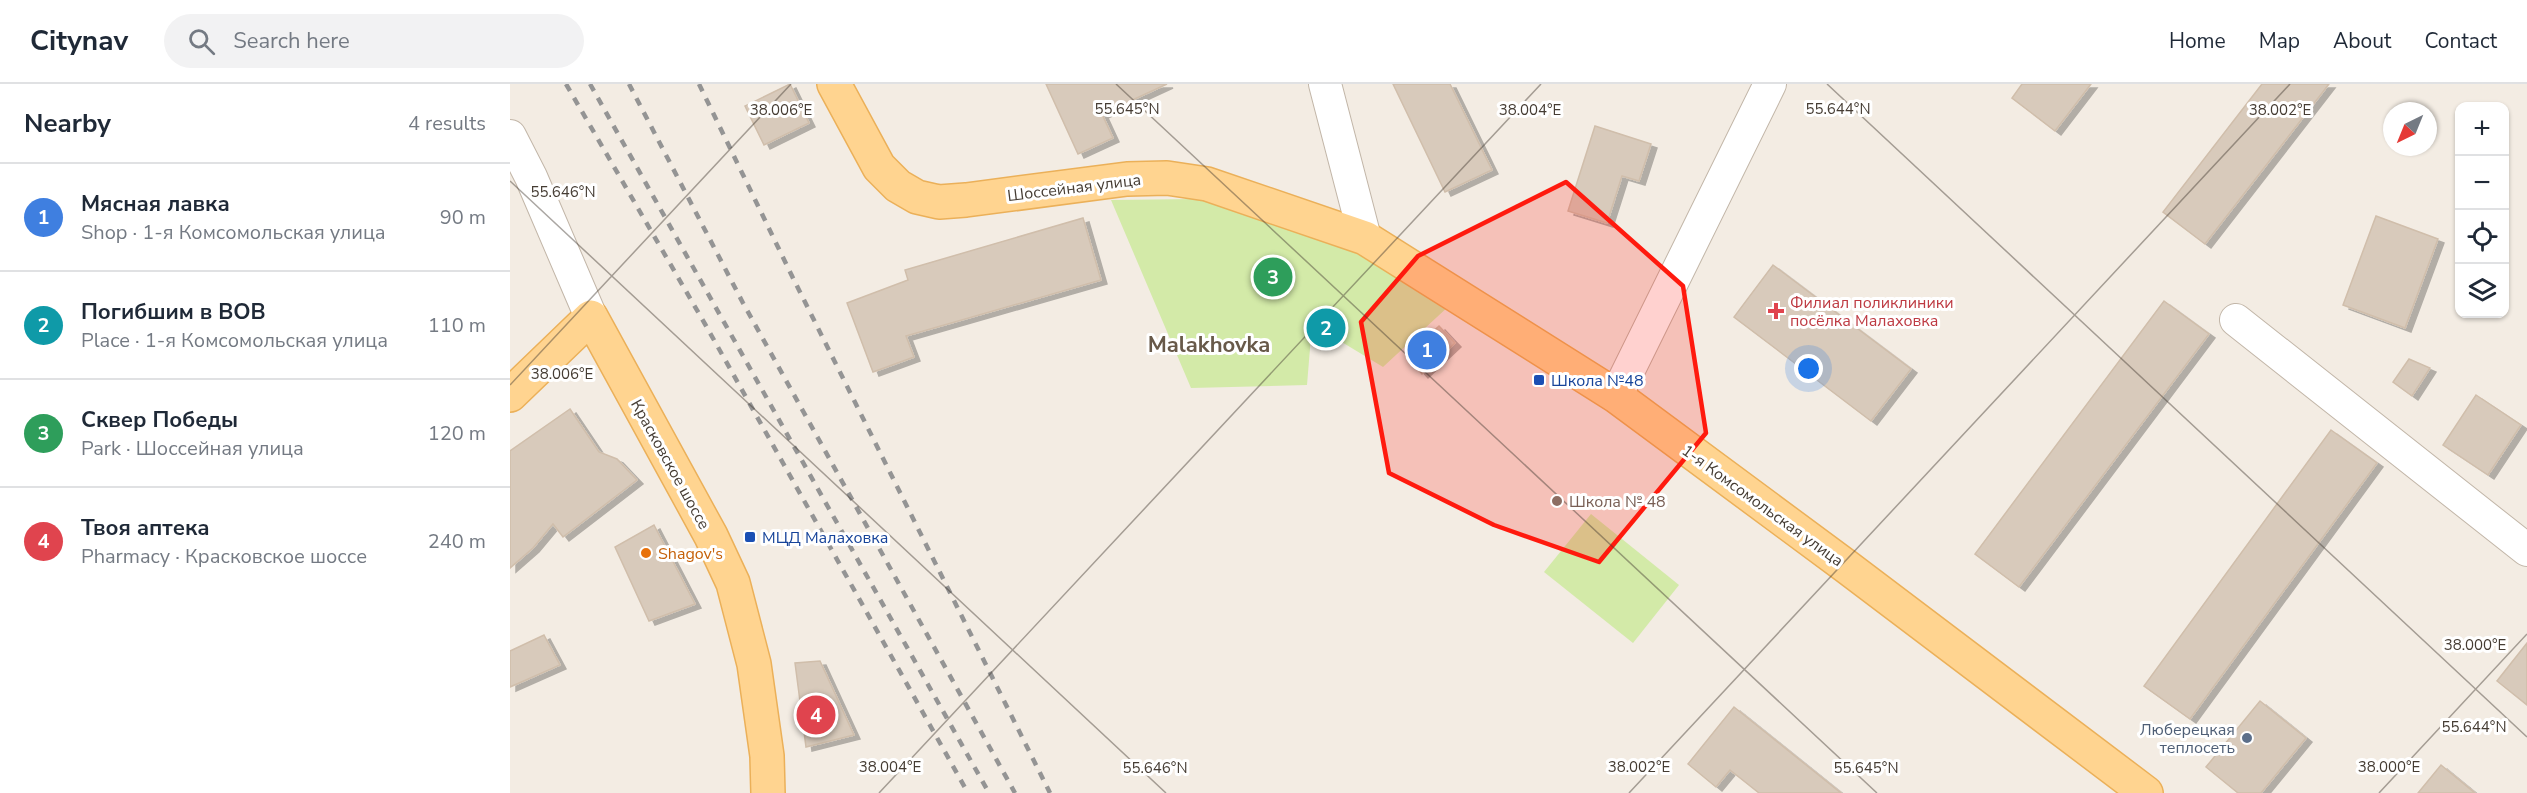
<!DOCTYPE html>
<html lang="en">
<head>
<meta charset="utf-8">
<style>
  body { margin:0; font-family:"Nunito Sans",sans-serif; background:#f2f2f3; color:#1f2937 }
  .controls { position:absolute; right:18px; top:18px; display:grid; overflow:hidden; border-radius:12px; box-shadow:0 2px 4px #0004 }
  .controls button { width:54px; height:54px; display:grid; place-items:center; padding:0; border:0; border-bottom:2px solid #e0e1e3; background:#fff; color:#1f2937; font:30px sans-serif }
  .compass { position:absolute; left:1873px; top:18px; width:54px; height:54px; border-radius:50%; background:#fff; box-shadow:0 2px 4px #0004; rotate:223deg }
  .you { position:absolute; left:1299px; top:285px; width:21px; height:21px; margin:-15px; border:4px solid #fff; border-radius:50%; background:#1a73e8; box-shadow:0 0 0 9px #1a73e833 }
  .badge { display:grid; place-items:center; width:39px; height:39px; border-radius:50%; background:#ff1a0e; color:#fff; font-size:20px; font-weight:700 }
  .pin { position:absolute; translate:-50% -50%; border:3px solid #fff; box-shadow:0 2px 6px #0006 }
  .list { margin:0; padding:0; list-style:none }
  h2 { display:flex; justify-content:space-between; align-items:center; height:78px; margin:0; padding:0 24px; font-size:26px }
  h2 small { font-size:20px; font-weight:400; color:#747a83 }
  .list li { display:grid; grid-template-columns:39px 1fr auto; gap:18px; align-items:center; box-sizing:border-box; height:108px; padding:0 24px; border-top:2px solid #e0e1e3 }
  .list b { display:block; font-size:22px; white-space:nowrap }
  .list p { margin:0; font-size:20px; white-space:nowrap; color:#747a83 }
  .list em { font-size:20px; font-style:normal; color:#747a83 }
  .icon { flex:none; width:33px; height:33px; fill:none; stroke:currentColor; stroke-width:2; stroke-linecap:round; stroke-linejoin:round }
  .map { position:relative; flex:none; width:2017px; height:709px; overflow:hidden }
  header { display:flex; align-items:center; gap:36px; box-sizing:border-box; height:84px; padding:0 30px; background:#fff; border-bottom:2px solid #e0e1e3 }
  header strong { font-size:28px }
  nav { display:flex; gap:33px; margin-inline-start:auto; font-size:21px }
  .search { width:420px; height:54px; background:#f2f2f3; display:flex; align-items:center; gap:15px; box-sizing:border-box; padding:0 21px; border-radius:33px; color:#747a83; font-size:22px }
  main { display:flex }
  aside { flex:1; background:#fff }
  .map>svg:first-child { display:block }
  .green { fill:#d3eaa8 }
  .building { fill:#d8cabb; stroke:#d0beab; stroke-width:1.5; filter:url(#shadow) }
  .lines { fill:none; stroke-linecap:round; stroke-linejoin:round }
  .minor-casing { stroke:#c2b6a8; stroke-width:34 }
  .major-casing { stroke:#ebb059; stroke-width:36 }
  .minor { stroke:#fff; stroke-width:32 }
  .major { stroke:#ffd490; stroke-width:33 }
  .rail { stroke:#949494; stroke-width:4.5; stroke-dasharray:8 8; stroke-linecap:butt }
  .marked { fill:#ff1a0e; fill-opacity:0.2; stroke:#ff1a0e; stroke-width:4.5; stroke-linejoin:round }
  .ticks { fill:none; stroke:#453c33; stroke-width:1.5; stroke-opacity:0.45 }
  .health-dot { fill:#e0444e; stroke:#fff; stroke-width:2 }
  .transit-dot { fill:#1a4fb4; stroke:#fff; stroke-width:2 }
  .education-dot { fill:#8d6e63; stroke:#fff; stroke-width:2 }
  .food-dot { fill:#e8710a; stroke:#fff; stroke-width:2 }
  .service-dot { fill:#5c6f8a; stroke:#fff; stroke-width:2 }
  .labels { text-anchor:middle; stroke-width:6; stroke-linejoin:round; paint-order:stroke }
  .street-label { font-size:16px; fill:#453c33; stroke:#fff }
  .health-label { font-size:16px; fill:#be3a42; stroke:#fff; text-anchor:start }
  .transit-label { font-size:16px; fill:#164399; stroke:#fff; text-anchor:start }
  .education-label { font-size:16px; fill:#785e54; stroke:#fff; text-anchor:start }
  .food-label { font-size:16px; fill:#c56008; stroke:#fff; text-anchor:start }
  .service-label { font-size:16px; fill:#4e5e75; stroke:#fff; text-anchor:end }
  .district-label { font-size:22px; font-weight:bold; fill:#685949; stroke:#fff }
  .ticks-label { font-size:15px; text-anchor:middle; fill:#453c33; stroke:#fff; stroke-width:6; stroke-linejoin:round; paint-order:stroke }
</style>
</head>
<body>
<header>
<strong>Citynav</strong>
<div class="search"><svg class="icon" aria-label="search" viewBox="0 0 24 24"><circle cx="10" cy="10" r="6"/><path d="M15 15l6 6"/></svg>Search here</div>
<nav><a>Home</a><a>Map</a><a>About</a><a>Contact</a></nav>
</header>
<main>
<aside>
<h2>Nearby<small>4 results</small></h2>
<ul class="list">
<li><span class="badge" style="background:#3f7fe0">1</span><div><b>Мясная лавка</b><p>Shop · 1-я Комсомольская улица</p></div><em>90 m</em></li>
<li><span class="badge" style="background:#0f9aa8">2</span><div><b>Погибшим в ВОВ</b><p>Place · 1-я Комсомольская улица</p></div><em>110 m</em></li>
<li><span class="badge" style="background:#2e9e5b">3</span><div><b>Сквер Победы</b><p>Park · Шоссейная улица</p></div><em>120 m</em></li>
<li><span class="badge" style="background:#e0444e">4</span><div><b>Твоя аптека</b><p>Pharmacy · Красковское шоссе</p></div><em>240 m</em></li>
</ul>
</aside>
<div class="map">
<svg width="2017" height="709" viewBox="0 0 2017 709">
  <defs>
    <filter id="shadow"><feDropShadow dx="6" dy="4" stdDeviation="0" flood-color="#0004"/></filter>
  </defs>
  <rect width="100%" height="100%" fill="#f3ece3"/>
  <g class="green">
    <polygon points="687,115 846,164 940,221 873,283 802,240 797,301 681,304 601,116"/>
    <polygon points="1081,430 1169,501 1123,559 1034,488"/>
  </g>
  <g class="building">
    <polygon points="280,0 299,39 254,61 235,22"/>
    <polygon points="536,0 657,0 592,30 603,54 568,70"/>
    <polygon points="883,0 940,0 982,86 935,108"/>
    <polygon points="1512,0 1581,0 1545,47 1502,14"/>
    <polygon points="1752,0 1819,0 1695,160 1653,128"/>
    <polygon points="1085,42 1141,60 1129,97 1112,92 1097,139 1058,127"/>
    <polygon points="1866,132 1928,155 1895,244 1833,221"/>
    <polygon points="573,134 591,196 396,252 404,273 363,288 337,219 398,196 395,186"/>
    <polygon points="1263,181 1401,285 1361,337 1224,233"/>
    <polygon points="1654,217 1699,250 1509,503 1465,470"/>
    <polygon points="929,242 945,259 912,290 896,272"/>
    <polygon points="1899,275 1920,284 1902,312 1883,298"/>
    <polygon points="1966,311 2011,341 1978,391 1933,361"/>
    <polygon points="60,325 89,368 107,375 127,396 53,453 43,440 23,464 0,484 0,367"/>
    <polygon points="1821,346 1867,379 1680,635 1634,602"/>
    <polygon points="144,441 185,520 139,537 105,463"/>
    <polygon points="34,551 50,581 0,603 0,567"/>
    <polygon points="2017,559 2017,621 1987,597"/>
    <polygon points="310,577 344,651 296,663 285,579"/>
    <polygon points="1750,617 1796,654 1751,709 1728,709 1696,683"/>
    <polygon points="1224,623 1331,709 1249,709 1220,686 1206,703 1178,680"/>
    <polygon points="1931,681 1965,709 1908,709"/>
  </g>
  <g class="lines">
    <g class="minor-casing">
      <g id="minor">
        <polyline points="815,0 855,154"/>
        <polyline points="0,52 21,93 81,233"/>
        <polyline points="1726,236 2017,466"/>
        <polyline points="1106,312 1260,0"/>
      </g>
    </g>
    <g class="major-casing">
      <g id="major">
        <polyline points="324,0 369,83 388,102 407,113 429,118 456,116 617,95 657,94 697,100 855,154 1106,312 1337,483 1636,709"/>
        <polyline points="0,311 81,233 201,452 223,499 244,580 257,672 258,709"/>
      </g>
    </g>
    <use href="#minor" class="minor"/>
    <use href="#major" class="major"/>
    <g class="rail">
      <polyline points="56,0 195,240 458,709"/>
      <polyline points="80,0 479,709"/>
      <polyline points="119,0 233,219 505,709"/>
      <polyline points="189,0 282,192 540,709"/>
    </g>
  </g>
  <path class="marked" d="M1056 98 1173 202 1196 349 1089 478 984 441 879 389 851 238 908 172Z"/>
  <path class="ticks" d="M606 0 1367 709M1317 0 2017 653M0 97 656 709M0 301 281 0M369 709 1031 0M1119 709 1780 0M1869 709 2017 550"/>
  <path class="health-dot" d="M1263 218h6v6h6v6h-6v6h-6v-6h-6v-6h6z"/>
  <g class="transit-dot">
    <rect x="1023" y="290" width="12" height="12" rx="3"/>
    <rect x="234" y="447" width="12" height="12" rx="3"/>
  </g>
  <circle class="education-dot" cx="1047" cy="417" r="6"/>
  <circle class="food-dot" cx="136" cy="469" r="6"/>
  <circle class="service-dot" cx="1737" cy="654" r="6"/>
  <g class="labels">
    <g class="street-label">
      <text transform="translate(564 103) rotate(-7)" y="6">Шоссейная улица</text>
      <text transform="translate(161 380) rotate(61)" y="6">Красковское шоссе</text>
      <text transform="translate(1253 421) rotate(36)" y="6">1-я Комсомольская улица</text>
    </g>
    <g class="health-label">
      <text x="1280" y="224">Филиал поликлиники<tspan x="1280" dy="18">посёлка Малаховка</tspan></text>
    </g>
    <g class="transit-label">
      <text x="1041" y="302">Школа №48</text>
      <text x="252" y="459">МЦД Малаховка</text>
    </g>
    <g class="education-label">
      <text x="1059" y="423">Школа № 48</text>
    </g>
    <g class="food-label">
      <text x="148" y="475">Shagov's</text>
    </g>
    <g class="service-label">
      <text x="1725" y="651">Люберецкая<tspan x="1725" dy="18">теплосеть</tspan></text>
    </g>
    <g class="district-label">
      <text x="699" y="268">Malakhovka</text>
    </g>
  </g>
  <g class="ticks-label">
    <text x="617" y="30">55.645°N</text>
    <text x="1328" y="30">55.644°N</text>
    <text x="271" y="31">38.006°E</text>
    <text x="1020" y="31">38.004°E</text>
    <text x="1770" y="31">38.002°E</text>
    <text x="53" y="113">55.646°N</text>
    <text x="52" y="295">38.006°E</text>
    <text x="1965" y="566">38.000°E</text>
    <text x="1964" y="648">55.644°N</text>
    <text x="380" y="688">38.004°E</text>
    <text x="1129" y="688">38.002°E</text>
    <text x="1879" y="688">38.000°E</text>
    <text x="645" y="689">55.646°N</text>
    <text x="1356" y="689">55.645°N</text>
  </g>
</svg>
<div class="controls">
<button>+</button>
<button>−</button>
<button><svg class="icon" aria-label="locate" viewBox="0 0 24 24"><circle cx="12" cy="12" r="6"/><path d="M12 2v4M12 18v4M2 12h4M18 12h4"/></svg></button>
<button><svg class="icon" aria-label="layers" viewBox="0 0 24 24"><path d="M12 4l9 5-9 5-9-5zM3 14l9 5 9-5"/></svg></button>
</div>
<svg class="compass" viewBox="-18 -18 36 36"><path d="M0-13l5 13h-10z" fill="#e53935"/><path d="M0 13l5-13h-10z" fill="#747a83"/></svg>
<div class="you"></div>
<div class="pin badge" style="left:917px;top:266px;background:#3f7fe0">1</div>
<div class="pin badge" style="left:816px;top:244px;background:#0f9aa8">2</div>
<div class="pin badge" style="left:763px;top:193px;background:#2e9e5b">3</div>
<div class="pin badge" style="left:306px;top:631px;background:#e0444e">4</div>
</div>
</main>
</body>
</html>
